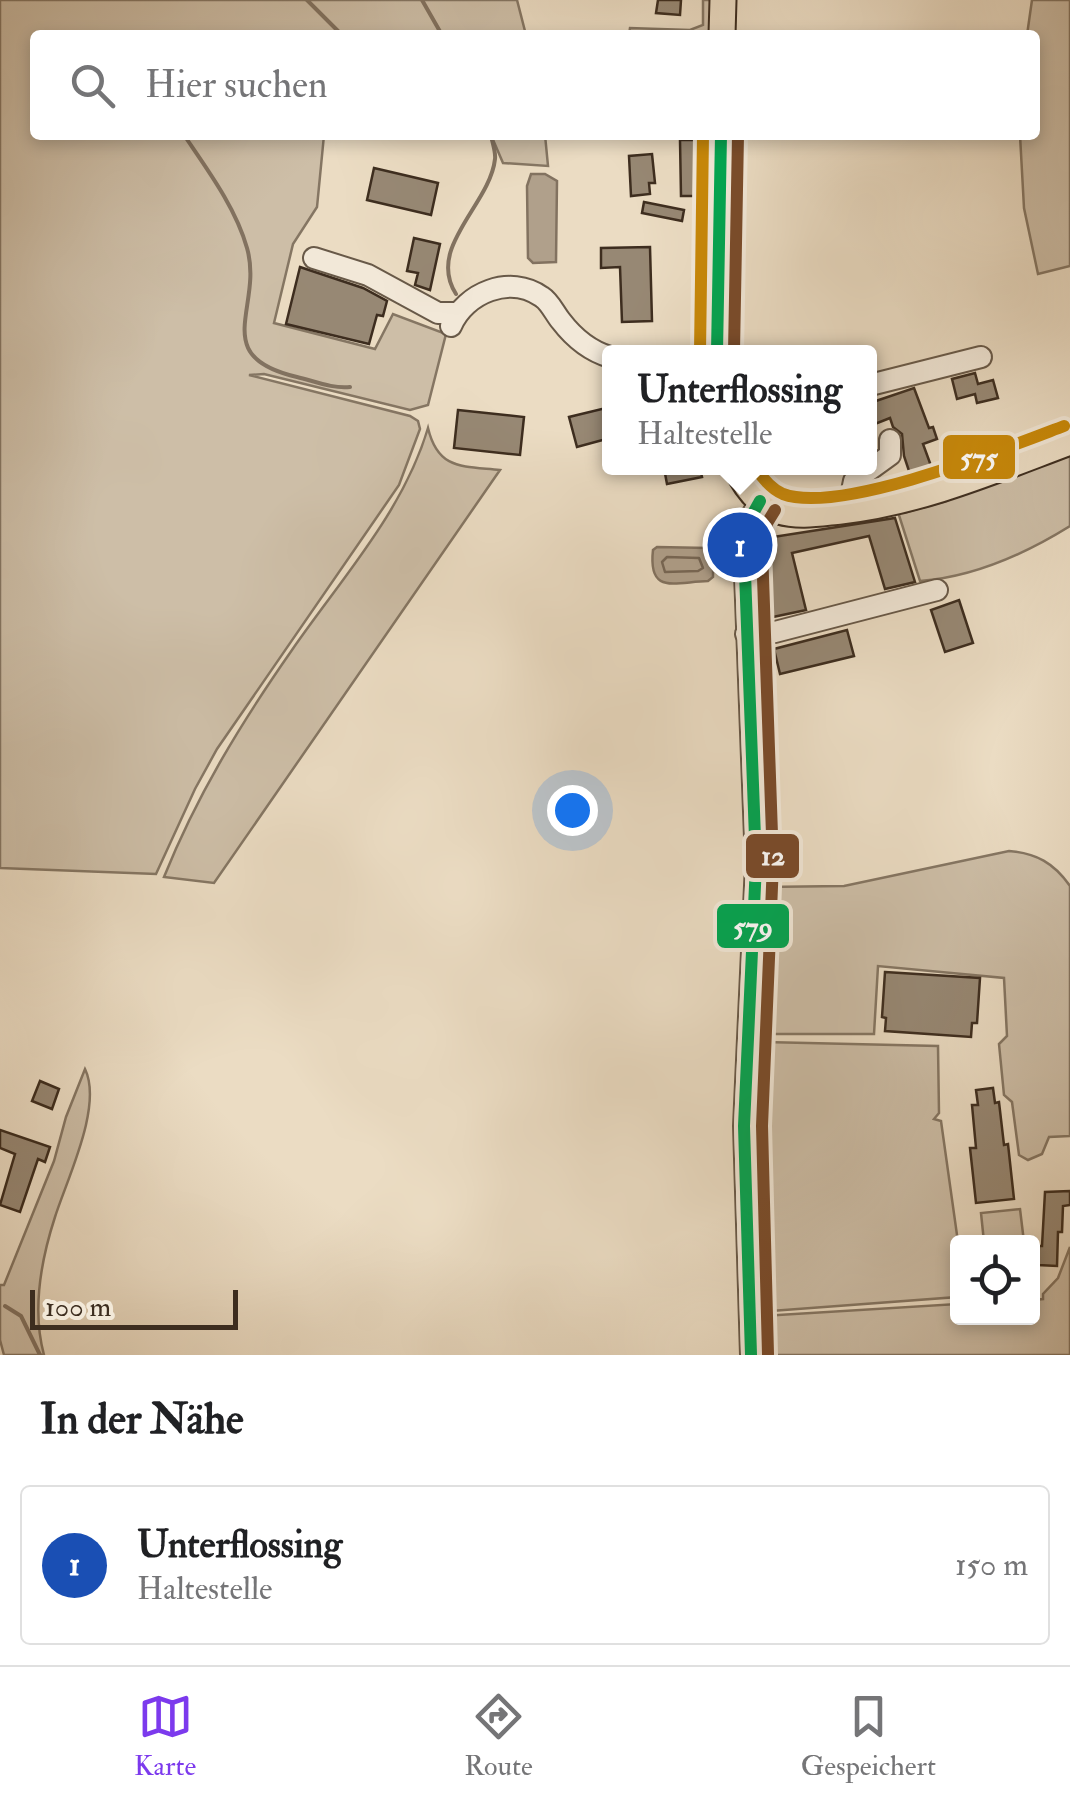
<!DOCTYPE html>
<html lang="de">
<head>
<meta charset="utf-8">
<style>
  body { margin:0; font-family:"IM FELL Double Pica",serif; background:#f6f6f6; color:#202124 }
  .controls { position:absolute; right:30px; bottom:30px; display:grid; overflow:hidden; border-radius:10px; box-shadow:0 5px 15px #0003 }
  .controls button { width:90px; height:90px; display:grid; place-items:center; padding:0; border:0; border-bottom:2px solid #e0e0e0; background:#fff; color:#202124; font:50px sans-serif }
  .scale { position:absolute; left:30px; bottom:25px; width:208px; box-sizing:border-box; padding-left:10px; border:5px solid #3d2d1f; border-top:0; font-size:28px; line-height:35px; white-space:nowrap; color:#3d2d1f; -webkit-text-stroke:8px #f2e8d8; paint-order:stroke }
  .you { position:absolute; left:572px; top:810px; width:35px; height:35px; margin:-25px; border:8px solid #fff; border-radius:50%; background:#1a73e8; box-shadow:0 0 0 15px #1a73e833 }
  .badge { display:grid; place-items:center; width:65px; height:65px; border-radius:50%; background:#7c3aed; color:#fff; font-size:32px; font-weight:700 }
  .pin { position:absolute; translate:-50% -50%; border:5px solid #fff; box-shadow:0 2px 10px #0006 }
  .popup { position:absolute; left:602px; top:345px; width:275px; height:130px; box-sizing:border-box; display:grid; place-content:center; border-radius:10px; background:#fff; filter:drop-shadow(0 2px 8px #0005); font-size:32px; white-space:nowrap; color:#757577 }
  .popup b { font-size:38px; color:#202124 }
  .popup::after { content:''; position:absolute; left:50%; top:100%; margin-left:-20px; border:20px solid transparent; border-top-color:#fff }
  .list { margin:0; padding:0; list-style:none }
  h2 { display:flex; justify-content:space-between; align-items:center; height:130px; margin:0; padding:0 40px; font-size:42px }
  h2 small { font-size:32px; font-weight:400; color:#757577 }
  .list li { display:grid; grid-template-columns:65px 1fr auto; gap:30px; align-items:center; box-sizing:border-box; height:160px; margin:0 20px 20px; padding:0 20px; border:2px solid #e0e0e0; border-radius:10px }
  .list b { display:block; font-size:38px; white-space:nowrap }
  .list p { margin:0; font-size:32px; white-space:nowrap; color:#757577 }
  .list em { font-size:32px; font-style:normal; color:#757577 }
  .icon { flex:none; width:55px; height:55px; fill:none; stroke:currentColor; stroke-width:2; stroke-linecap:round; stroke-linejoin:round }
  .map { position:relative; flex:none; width:1070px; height:1355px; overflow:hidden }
  .search { position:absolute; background:#fff; box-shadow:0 5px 15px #0003; left:30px; right:30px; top:30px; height:110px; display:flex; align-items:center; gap:25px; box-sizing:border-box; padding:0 35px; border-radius:10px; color:#757577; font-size:38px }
  .sheet { height:310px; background:#fff }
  nav { display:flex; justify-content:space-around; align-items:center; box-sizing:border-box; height:140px; border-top:2px solid #e0e0e0; background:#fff; font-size:28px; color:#757577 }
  nav a { display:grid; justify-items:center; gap:5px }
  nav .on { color:#7c3aed }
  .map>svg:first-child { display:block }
  .green { fill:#cdbea7; stroke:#857663; stroke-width:2.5 }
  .water { fill:#b0a08b; stroke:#827260; stroke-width:2.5 }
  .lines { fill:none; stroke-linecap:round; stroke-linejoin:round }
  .shore { stroke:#766655; stroke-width:2.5 }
  .stream { stroke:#827260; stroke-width:4 }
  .building { fill:#978874; stroke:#3d2d1f; stroke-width:2.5 }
  .minor-casing { stroke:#685948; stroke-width:24 }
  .major-casing { stroke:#3d2d1f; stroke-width:29 }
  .minor { stroke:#f2e8d8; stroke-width:20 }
  .major { stroke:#ebdcc3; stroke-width:25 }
  .bus-1-casing { stroke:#f2e8d8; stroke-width:20 }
  .bus-2-casing { stroke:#f2e8d8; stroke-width:20 }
  .bus-3-casing { stroke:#f2e8d8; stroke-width:20 }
  .bus-1 { stroke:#00a651; stroke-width:12 }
  .bus-2 { stroke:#7a4b2a; stroke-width:12 }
  .bus-3 { stroke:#c88808; stroke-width:12 }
  .line-badge { stroke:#f2e8d8; stroke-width:4 }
  .badge-label { font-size:28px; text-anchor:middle; font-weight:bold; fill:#fff }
</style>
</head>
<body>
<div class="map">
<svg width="1070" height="1355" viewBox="0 0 1070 1355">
  <rect width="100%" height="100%" fill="#ebdcc3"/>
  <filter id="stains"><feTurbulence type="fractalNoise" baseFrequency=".002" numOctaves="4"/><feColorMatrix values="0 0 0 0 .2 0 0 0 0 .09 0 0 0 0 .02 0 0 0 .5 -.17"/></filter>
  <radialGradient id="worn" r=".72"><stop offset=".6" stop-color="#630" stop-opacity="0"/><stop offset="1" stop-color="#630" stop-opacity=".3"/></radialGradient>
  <g class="green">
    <polygon points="0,0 517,0 526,35 35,35 35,135 324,135 317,207 293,244 274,323 375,349 393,314 446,334 428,405 410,410 264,374 249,375 410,416 418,421 420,429 399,485 217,749 195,789 156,874 0,868"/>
    <polygon points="703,0 714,0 714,35 629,35 630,28 690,30 703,25"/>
    <polygon points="1032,0 1070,0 1070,266 1038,274 1024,208 1020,135 1035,135 1035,35 1027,35"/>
    <polygon points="491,135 545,135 548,166 503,163"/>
    <path d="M428 428C438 470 462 466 500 470L214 883 164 877C197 795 241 723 292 650 341 579 403 512 428 428Z"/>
    <path d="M1070 448V526C1025 554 972 577 920 581L897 509Z"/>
    <path d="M1009 851C1036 853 1054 863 1070 886V1136L1049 1137 1042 1154 1028 1160 1019 1155 1012 1102 1004 1095 999 1044 1007 1036 1004 978 878 966 874 1034H751L762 887 844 886Z"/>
    <polygon points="764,1042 938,1046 939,1113 934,1119 941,1121 958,1242 957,1297 771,1311 757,1304 751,1044"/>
    <path d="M85 1069C103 1106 67 1179 55 1217 41 1260 32 1311 44 1355H4L0 1340V1285H4L54 1161 66 1117Z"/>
    <polygon points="1020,1209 1024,1242 984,1242 981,1213"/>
    <polygon points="1070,1247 1070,1355 756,1355 757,1319 760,1316 957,1304 958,1318 1032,1318 1033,1300 1043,1299 1043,1294 1058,1278"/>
  </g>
  <g class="water">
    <polygon points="531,174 545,174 557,181 556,262 533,263 528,258 527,186"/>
    <path d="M657 547 708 548 713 559V577L708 581C674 582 648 595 653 550Z"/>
  </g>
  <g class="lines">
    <polygon class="shore" points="667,557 699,558 703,568 698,571 665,572 662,562"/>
    <g class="stream">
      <polyline points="307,0 342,35"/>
      <polyline points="422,0 442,35"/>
      <path d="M184 135C207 169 236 208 247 248 264 307 207 356 297 377 314 381 333 389 350 387"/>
      <path d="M456 294C426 247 490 205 495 159 496 152 492 142 491 135"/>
      <polyline points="904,512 947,500"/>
      <polyline points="5,1306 21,1316 40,1355"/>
    </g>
  </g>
  <g class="building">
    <polygon points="658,0 681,0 680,15 656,13"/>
    <polygon points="680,140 705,140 704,196 681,196"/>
    <polygon points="652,154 655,183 649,183 650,194 631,196 629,156"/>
    <polygon points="374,168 438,183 431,215 367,200"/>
    <polygon points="644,202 684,210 682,221 642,213"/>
    <polygon points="414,238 440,244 430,290 415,285 418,273 407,271"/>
    <polygon points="650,247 652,321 622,322 620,267 601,268 601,248"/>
    <polygon points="300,267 363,288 387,301 383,316 377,315 369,344 286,324"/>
    <polygon points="975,373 978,384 993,380 998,398 977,403 975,394 957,399 952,379"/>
    <polygon points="914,388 929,428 933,427 937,439 923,444 934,474 912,480 904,456 902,434 893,427 890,418 870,426 870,403"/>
    <polygon points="610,407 610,438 577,447 569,417"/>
    <polygon points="458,410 524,417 520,455 454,448"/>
    <polygon points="664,468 700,468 702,477 667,484"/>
    <polygon points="895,518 915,582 885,589 869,536 792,553 806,610 773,617 758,560 760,539"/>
    <polygon points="959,600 973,643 945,652 931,610"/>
    <polygon points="847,630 854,656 780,674 774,649"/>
    <polygon points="885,972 980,978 977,1023 972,1023 971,1037 885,1031 886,1018 882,1017"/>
    <polygon points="40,1081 59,1089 52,1109 32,1101"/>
    <polygon points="993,1088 995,1103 999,1102 1004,1145 1008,1144 1014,1199 976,1203 970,1148 976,1148 972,1105 978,1105 976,1090"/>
    <polygon points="0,1130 50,1147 45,1162 38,1159 20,1212 0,1205 15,1154 0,1148"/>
    <polygon points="1070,1191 1070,1205 1063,1206 1062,1232 1058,1232 1057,1266 1038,1265 1039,1246 1042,1246 1045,1192"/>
  </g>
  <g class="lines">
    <g class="minor-casing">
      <g id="minor">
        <polyline points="314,258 368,275 438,313 457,313"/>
        <path d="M451 326C465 293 510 274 542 297 550 302 555 314 561 321 574 338 590 351 610 357"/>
        <polyline points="870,385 981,357"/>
        <polyline points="848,510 854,481 890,455 890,440"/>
        <polyline points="746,634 775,632 937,590"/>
        <polyline points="751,1355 744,1126 756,864 744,547 751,517 760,501"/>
      </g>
    </g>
    <g class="major-casing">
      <g id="major">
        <polyline points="722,35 723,0"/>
        <polyline points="717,352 721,135"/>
        <path d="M737 468C745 486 758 504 779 511 799 517 820 513 841 511 921 502 995 470 1070 442"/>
      </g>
    </g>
    <use href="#minor" class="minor"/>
    <use href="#major" class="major"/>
    <g class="bus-1-casing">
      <g id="bus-1">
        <polyline points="717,352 721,135"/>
        <polyline points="751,1355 744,1126 756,864 744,547 751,517 760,501"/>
      </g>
    </g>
    <g class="bus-2-casing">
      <g id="bus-2">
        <polyline points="734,352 738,135"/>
        <polyline points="768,1354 762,1126 773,863 762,549 767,523 775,510"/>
      </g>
    </g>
    <g class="bus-3-casing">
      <g id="bus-3">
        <polyline points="700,352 703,135"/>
        <path d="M756 468C763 479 771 489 783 494 840 515 1006 448 1064 426"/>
      </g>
    </g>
    <use href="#bus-1" class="bus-1"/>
    <use href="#bus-2" class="bus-2"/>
    <use href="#bus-3" class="bus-3"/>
  </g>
  <g class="line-badge">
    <rect x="941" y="433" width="76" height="48" rx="10" fill="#c88808"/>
    <rect x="744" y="832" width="57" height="48" rx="10" fill="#7a4b2a"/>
    <rect x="715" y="902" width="76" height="48" rx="10" fill="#00a651"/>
  </g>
  <g class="badge-label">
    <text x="979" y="467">575</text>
    <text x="773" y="865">12</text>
    <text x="753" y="936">579</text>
  </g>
  <rect width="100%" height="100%" filter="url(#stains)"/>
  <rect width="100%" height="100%" fill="url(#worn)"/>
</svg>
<div class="controls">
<button><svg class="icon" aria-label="locate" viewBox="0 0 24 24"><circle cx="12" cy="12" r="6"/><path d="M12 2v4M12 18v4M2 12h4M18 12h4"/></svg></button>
</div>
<div class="scale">100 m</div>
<div class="you"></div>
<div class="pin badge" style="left:740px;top:545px;background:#1a4fb4">1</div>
<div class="popup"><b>Unterflossing</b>Haltestelle</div>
<div class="search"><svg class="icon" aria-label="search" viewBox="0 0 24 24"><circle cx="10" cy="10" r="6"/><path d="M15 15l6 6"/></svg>Hier suchen</div>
</div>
<section class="sheet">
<h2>In der Nähe<small></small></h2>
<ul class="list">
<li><span class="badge" style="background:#1a4fb4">1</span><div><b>Unterflossing</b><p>Haltestelle</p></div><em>150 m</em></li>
</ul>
</section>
<nav>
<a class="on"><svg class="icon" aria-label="map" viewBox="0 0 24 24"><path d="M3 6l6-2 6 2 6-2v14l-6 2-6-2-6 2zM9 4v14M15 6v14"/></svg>Karte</a>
<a><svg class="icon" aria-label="directions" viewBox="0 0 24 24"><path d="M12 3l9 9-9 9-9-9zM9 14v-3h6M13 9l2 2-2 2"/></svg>Route</a>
<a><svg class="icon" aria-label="saved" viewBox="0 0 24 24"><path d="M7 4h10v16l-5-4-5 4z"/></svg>Gespeichert</a>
</nav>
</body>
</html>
